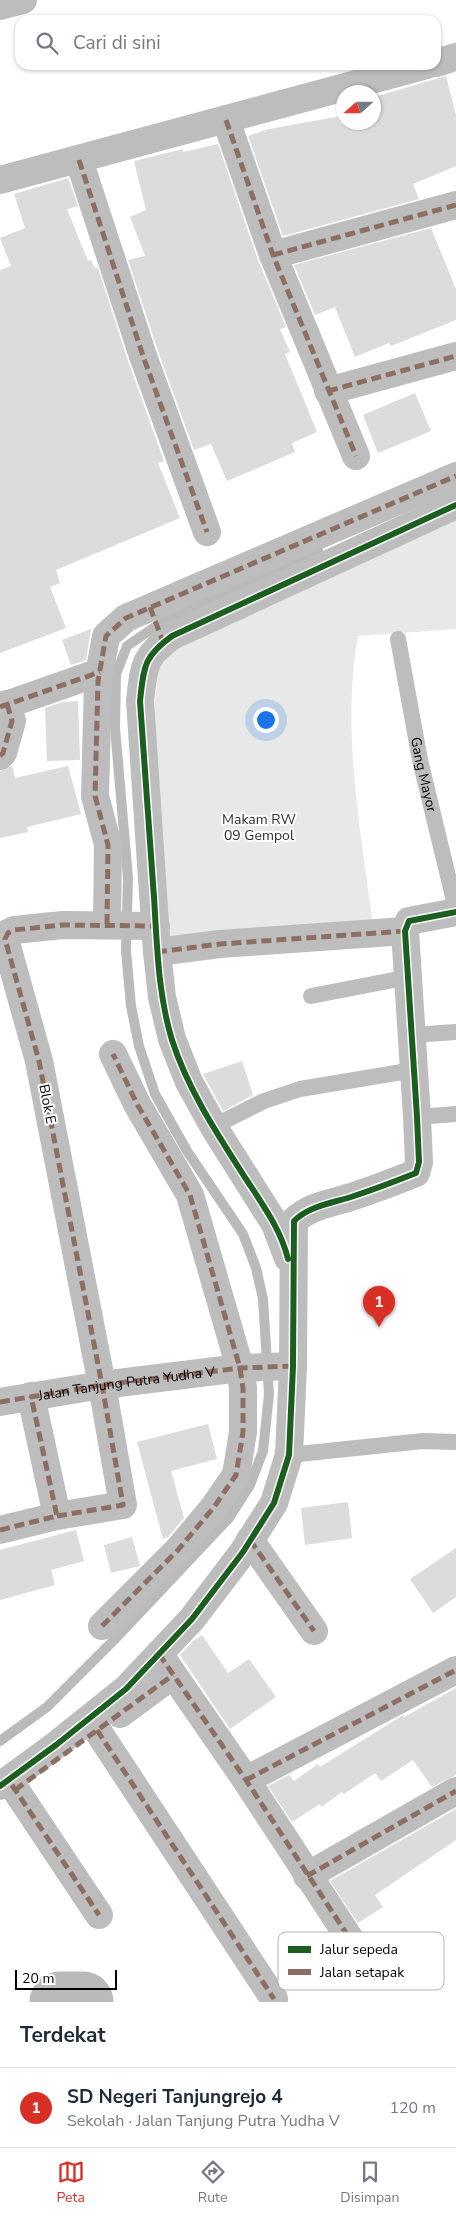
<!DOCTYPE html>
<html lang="id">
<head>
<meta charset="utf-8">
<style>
  body { margin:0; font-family:"Nunito Sans",sans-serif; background:#f6f6f7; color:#1f2937 }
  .compass { position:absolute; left:336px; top:85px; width:45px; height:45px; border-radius:50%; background:#fff; box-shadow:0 1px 4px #0004; rotate:249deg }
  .scale { position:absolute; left:15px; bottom:12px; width:102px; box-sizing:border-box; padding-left:5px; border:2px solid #000; border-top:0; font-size:14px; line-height:18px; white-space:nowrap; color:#000; -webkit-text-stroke:4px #fff; paint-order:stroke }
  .you { position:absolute; left:265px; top:719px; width:18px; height:18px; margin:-12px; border:4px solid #fff; border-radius:50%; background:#1a73e8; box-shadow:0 0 0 8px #1a73e833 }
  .badge { display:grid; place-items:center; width:32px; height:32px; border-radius:50%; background:#d93025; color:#fff; font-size:16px; font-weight:700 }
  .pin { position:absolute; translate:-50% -41px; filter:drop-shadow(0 1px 2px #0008) }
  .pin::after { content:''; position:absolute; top:26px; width:18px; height:15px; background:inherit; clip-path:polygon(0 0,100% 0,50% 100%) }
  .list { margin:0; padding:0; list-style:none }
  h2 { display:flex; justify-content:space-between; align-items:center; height:65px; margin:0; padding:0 20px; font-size:21px }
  h2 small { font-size:16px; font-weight:400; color:#747a83 }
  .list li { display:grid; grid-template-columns:32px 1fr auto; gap:15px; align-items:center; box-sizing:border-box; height:80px; padding:0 20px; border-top:1px solid #e0e1e3 }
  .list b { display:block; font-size:19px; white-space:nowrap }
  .list p { margin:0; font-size:16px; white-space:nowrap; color:#747a83 }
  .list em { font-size:16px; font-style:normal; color:#747a83 }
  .icon { flex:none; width:28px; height:28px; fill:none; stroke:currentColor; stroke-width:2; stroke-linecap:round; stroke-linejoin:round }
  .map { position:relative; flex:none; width:456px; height:2002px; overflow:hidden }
  .search { position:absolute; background:#fff; box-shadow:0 1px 4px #0004; left:15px; right:15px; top:15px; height:55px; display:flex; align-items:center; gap:12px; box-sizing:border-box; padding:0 18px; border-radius:15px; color:#747a83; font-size:19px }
  .sheet { height:145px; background:#fff }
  nav { display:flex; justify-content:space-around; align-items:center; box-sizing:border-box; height:70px; border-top:1px solid #e0e1e3; background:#fff; font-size:14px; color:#747a83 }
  nav a { display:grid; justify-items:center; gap:2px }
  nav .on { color:#d93025 }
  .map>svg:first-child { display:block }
  .green { fill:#e8e8e8 }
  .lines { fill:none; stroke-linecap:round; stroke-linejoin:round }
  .stream { stroke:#bababa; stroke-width:10 }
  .river { stroke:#bababa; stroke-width:61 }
  .building { fill:#dcdcdc }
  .lane { stroke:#bdbdbd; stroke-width:16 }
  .street { stroke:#bdbdbd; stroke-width:28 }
  .quiet { stroke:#8d6e63; stroke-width:5; stroke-dasharray:10 5; stroke-linecap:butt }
  .cycleway-casing { stroke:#fff; stroke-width:9 }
  .cycleway { stroke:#1b5e20; stroke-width:6 }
  .labels { text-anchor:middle; stroke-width:4; stroke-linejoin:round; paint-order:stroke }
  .street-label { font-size:14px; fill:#000; stroke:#fff }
  .park-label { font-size:14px; fill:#2d2d2d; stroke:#fff }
  .key { fill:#fff; stroke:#b2b2b2; stroke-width:1 }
  .key-label { font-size:14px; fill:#000 }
</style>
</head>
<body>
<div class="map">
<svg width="456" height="2002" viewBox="0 0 456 2002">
  <rect width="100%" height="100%" fill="#fff"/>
  <path class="green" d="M456 514V629L358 636C341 732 361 831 373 926L169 942 154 714 158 671 172 652 334 571Z"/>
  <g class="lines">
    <polyline class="stream" points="0,1741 47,1707 114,1640 229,1518 250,1485 263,1451 269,1394 263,1299 256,1268 243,1234 187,1151 155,1094 139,1046 131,1006 126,951 128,878 115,728 116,674 127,646 159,624 318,550"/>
    <polyline class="river" points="60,2002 83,2002"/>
  </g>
  <g class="building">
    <polygon points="446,76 456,115 456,166 413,184 419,199 283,236 248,136 269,129 341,116 341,106 344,105 344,122 374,122 374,97"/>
    <polygon points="218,144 258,260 286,327 280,329 290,352 285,354 317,432 292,443 295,452 227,481 211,444 194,450 158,351 128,260 145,256 130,217 146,210 134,161 183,149 183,152"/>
    <polygon points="68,178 78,206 67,209 88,261 91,260 95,268 98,268 128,361 164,461 158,463 180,518 56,570 60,583 50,587 66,628 0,653 0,270 11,266 0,238 25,228 14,194"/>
    <polygon points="431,228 456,289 456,320 391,346 389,343 355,357 335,307 315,315 294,265"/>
    <polygon points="415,393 431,431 378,453 363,415"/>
    <polygon points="91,629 86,660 71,665 62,640"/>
    <polygon points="78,701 80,760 47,761 45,708 63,702"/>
    <polygon points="12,766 15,778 68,766 81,814 27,827 28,832 0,838 0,771"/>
    <polygon points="242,1061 253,1095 223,1111 203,1074"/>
    <polygon points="208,1424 217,1459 171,1471 184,1518 168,1537 163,1539 137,1442"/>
    <polygon points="348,1502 352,1538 305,1545 301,1508"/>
    <polygon points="76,1530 84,1561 51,1570 55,1585 0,1600 0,1550"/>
    <polygon points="132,1537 140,1566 111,1573 104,1545"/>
    <polygon points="456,1548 456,1597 433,1613 410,1579"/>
    <polygon points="202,1635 228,1673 249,1659 276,1697 230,1729 180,1655 193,1641"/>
    <polygon points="456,1688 456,1775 432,1787 413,1760 381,1781 375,1773 344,1794 342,1792 321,1807 320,1804 292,1822 268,1786 289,1775 294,1781 318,1764 320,1767 403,1715 404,1717"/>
    <polygon points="456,1809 456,1840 375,1895 383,1907 358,1923 330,1881"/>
  </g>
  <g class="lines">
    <g class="lane">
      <path id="s1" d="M398 639 420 760 456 909"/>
      <polyline points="311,996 409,977"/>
      <polyline points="412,1035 456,1032"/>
      <polyline points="417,1117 456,1114"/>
      <polyline points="224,1121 264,1101 300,1089 414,1070"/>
      <polyline points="289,1455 423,1441 456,1442"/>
    </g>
    <g class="street">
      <polyline points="0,6 23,0"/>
      <polyline points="436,63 456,57"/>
      <polyline points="226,120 273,255 356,456"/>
      <polyline points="79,160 143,356 207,532"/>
      <polyline points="0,180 427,65"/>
      <polyline points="273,255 456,205"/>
      <polyline points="328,391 456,356"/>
      <polyline points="0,707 100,672"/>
      <polyline points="0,756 3,753 12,721 7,704"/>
      <polyline points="107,924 108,845 95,796 98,681 106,636 126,618 456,476"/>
      <polyline points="157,952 220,944 405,931"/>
      <path d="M288 1258 275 1224 215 1129 189 1082 172 1039 162 997 157 952 140 701C144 667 143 657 172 636L456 505"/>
      <path id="s2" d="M0 1402 102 1385 240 1368 293 1366"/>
      <polyline points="57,1516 123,1505 102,1385 39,1061 5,939 8,933 14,930 63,925 156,926"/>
      <polyline points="0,1530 57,1516 31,1396"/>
      <polyline points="250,1540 314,1631"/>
      <polyline points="102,1626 178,1550 214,1507 236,1475 243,1432 243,1388 240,1368 190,1195 137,1104 113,1054"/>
      <polyline points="159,1654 246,1780 365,1962"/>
      <polyline points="120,1714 173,1675"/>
      <polyline points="97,1730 274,1999"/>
      <polyline points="9,1780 99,1915"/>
      <polyline points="246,1780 456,1670"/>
      <path d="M0 1786 56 1745 126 1689 192 1619 243 1552 274 1503 289 1455 293 1366 294 1221C310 1205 334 1203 354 1196 375 1189 396 1181 416 1173L419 1162 417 1117 405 931 409 921 456 912"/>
      <polyline points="307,1876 456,1791"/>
    </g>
    <g class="quiet">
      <polyline points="226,120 273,255 356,456"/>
      <polyline points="79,160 143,356 207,532"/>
      <polyline points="273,255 456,205"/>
      <polyline points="328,391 456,356"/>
      <polyline points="150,607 163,642"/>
      <polyline points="0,707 100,672"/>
      <polyline points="0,756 3,753 12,721 7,704"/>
      <polyline points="107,924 108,845 95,796 98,681 106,636 126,618 456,476"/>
      <polyline points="157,952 220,944 405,931"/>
      <polyline points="0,1402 102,1385 240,1368 293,1366"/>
      <polyline points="57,1516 123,1505 102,1385 39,1061 5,939 8,933 14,930 63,925 156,926"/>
      <polyline points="0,1530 57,1516 31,1396"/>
      <polyline points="250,1540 314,1631"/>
      <polyline points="102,1626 178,1550 214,1507 236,1475 243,1432 243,1388 240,1368 190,1195 137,1104 113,1054"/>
      <polyline points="159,1654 246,1780 365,1962"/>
      <polyline points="97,1730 274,1999"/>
      <polyline points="246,1780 456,1670"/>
      <polyline points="12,1785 99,1915"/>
      <polyline points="15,1790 173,1675"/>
      <polyline points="307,1876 456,1791"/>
    </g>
    <g class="cycleway-casing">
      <g id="cycleway">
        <path d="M288 1259C281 1230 263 1205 246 1179 218 1135 188 1090 172 1040 158 994 157 945 154 897 149 832 145 767 140 701 144 667 143 657 172 636L456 505"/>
        <path d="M0 1786 56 1745 126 1689 192 1619 243 1552 274 1503 289 1455 293 1366 294 1221C310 1205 334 1203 354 1196 375 1189 396 1181 416 1173L419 1162 417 1117 405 931 409 921 456 912"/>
      </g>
    </g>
    <use href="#cycleway" class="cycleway"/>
  </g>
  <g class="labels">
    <g class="street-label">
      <text dy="5" stroke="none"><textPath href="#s1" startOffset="138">Gang Mayor</textPath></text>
      <text transform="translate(48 1104) rotate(79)" y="5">Blok E</text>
      <text dy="5" stroke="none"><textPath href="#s2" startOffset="128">Jalan Tanjung Putra Yudha V</textPath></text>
    </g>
    <g class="park-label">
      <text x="259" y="824">Makam RW<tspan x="259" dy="16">09 Gempol</tspan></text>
    </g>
  </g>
  <rect x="278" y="1932" width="166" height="58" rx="8" class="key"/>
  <rect x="288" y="1946" width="23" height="7" fill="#1b5e20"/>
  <rect x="288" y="1969" width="23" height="6" fill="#8d6e63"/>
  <g class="key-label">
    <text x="320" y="1954">Jalur sepeda</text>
    <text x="320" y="1977">Jalan setapak</text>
  </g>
</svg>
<svg class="compass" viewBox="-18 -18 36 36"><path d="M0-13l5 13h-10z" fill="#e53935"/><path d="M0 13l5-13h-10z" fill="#747a83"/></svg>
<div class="scale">20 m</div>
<div class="you"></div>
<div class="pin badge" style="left:379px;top:1327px">1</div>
<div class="search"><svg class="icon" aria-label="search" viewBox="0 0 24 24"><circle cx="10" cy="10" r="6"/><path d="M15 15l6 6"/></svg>Cari di sini</div>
</div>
<section class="sheet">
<h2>Terdekat<small></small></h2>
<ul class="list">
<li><span class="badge">1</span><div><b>SD Negeri Tanjungrejo 4</b><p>Sekolah · Jalan Tanjung Putra Yudha V</p></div><em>120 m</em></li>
</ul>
</section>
<nav>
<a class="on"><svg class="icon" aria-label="map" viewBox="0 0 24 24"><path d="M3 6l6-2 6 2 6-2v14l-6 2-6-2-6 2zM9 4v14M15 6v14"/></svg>Peta</a>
<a><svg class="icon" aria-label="directions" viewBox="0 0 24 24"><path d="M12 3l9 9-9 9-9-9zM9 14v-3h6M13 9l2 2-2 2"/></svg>Rute</a>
<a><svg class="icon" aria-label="saved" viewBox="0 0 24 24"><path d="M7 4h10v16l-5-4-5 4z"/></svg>Disimpan</a>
</nav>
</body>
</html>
